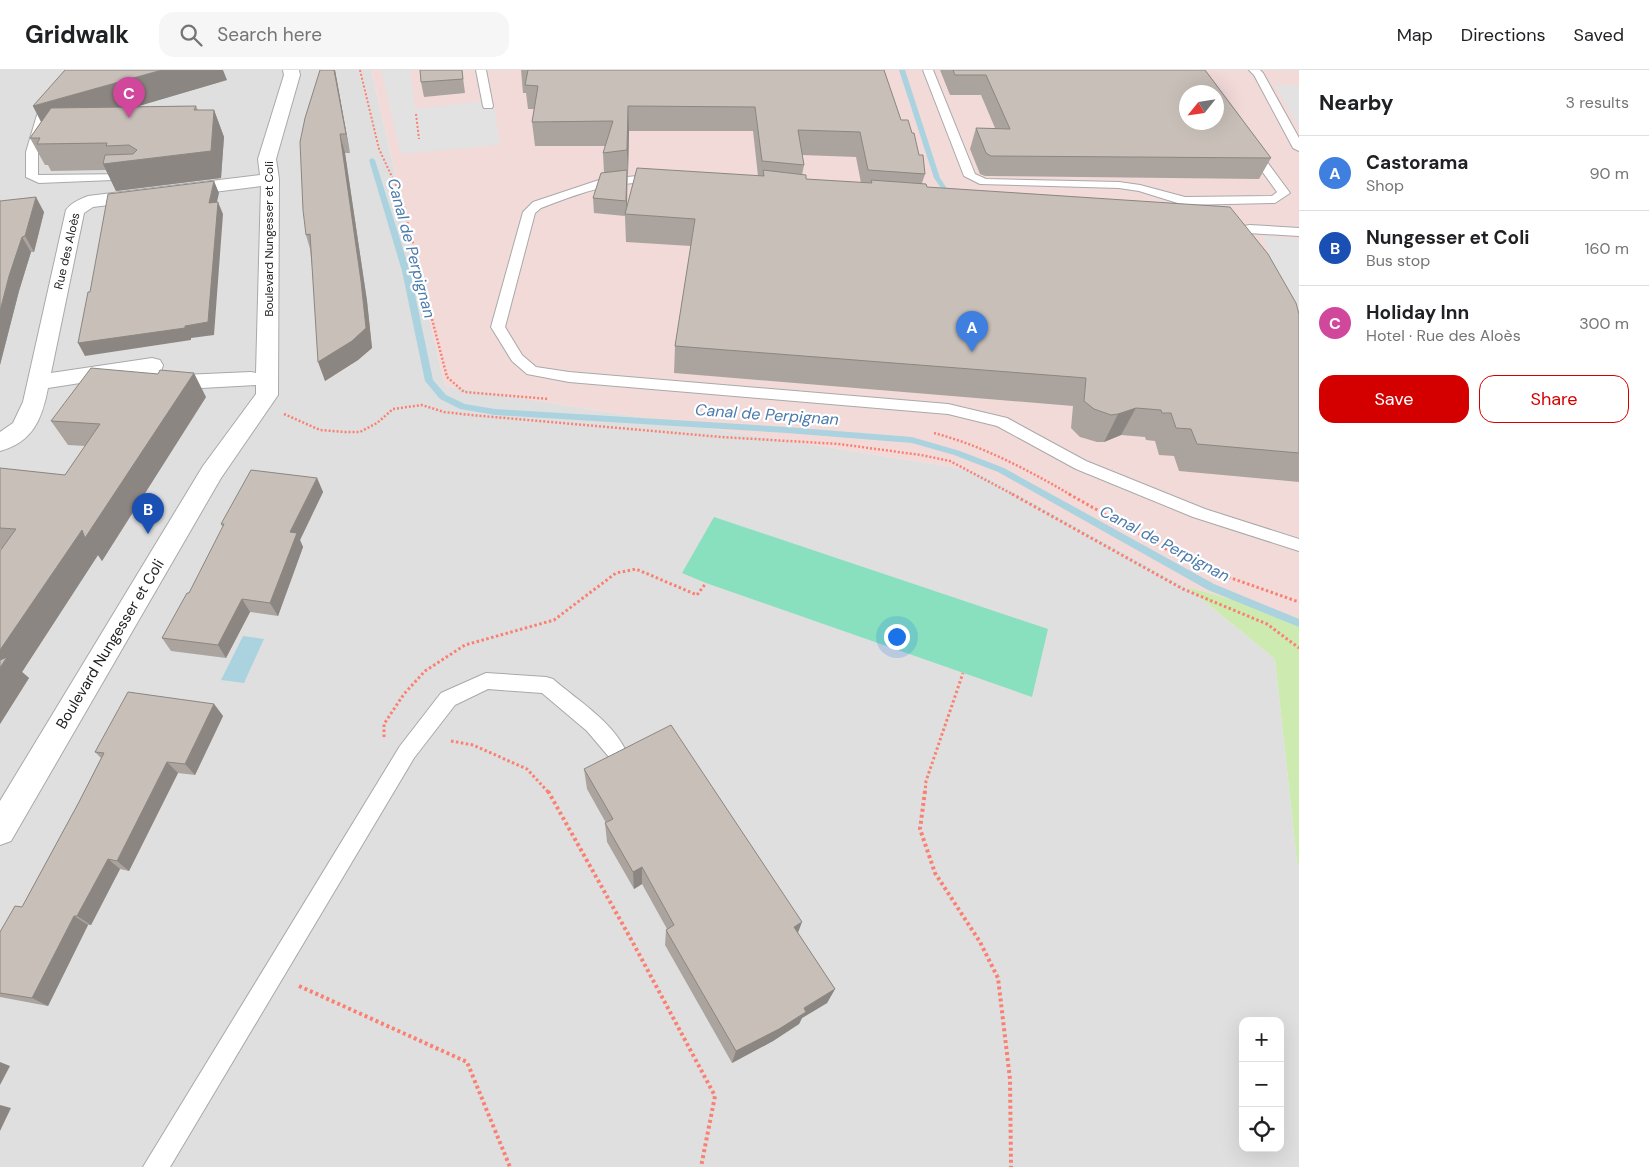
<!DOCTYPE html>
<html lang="en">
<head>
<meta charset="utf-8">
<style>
  body { margin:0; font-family:"DM Sans",sans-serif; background:#f6f6f6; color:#202124 }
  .controls { position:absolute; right:15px; bottom:15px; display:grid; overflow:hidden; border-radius:10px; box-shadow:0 5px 20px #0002 }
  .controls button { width:45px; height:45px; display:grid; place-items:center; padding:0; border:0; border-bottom:1px solid #e0e0e0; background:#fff; color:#202124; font:25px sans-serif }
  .compass { position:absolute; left:1179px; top:15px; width:45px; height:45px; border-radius:50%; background:#fff; box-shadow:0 5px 20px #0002; rotate:240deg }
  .you { position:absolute; left:896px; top:566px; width:18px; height:18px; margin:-12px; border:4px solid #fff; border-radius:50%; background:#1a73e8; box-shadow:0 0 0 8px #1a73e833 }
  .badge { display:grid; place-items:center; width:32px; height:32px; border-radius:50%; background:#d40000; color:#fff; font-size:16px; font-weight:700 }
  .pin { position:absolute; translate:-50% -41px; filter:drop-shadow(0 1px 2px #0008) }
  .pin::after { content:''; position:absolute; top:26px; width:18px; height:15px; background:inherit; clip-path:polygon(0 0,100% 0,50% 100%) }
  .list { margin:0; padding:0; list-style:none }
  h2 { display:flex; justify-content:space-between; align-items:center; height:65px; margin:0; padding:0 20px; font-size:21px }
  h2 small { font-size:16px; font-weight:400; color:#757577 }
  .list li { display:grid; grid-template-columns:32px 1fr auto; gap:15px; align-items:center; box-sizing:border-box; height:75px; padding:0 20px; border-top:1px solid #e0e0e0 }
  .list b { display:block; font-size:19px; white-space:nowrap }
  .list p { margin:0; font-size:16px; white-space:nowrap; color:#757577 }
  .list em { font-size:16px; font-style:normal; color:#757577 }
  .actions { display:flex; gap:10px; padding:15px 20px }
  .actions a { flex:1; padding:11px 0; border:1px solid #d40000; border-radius:15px; text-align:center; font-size:18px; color:#d40000 }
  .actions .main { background:#d40000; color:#fff }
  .icon { flex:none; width:28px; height:28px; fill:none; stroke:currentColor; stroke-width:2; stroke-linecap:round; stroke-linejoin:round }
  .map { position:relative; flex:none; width:1299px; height:1097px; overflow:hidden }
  header { display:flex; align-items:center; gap:30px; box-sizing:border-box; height:70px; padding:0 25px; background:#fff; border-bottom:1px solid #e0e0e0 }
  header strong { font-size:24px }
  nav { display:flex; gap:28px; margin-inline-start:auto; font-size:18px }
  .search { width:350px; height:45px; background:#f6f6f6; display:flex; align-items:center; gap:12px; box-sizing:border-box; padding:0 18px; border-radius:15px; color:#757577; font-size:19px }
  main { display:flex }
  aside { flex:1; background:#fff }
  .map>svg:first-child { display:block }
  .residential { fill:#e0dfdf; fill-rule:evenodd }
  .commercial { fill:#f2dad9; fill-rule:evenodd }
  .grass { fill:#cdebb0 }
  .pitch { fill:#88e0be }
  .parking { fill:#e2e2e2 }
  .water { fill:#aad3df }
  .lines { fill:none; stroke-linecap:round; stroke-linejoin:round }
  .stream { fill:#aad3df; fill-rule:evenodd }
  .lane-casing { stroke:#a9a9a9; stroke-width:2 }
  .street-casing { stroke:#a9a9a9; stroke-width:2 }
  .path-far3 { stroke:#fa8072; stroke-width:2; stroke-dasharray:2 2; stroke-linecap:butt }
  .path-far2 { stroke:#fa8072; stroke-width:2.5; stroke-dasharray:2 2; stroke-linecap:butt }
  .path-far1 { stroke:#fa8072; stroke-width:3; stroke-dasharray:2.5 2.5; stroke-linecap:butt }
  .path { stroke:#fa8072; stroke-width:4; stroke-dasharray:3 3; stroke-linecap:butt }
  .lane { fill:#fff; fill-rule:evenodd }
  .street { fill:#fff; fill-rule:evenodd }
  .wall { fill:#aba49e; fill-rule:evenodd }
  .shaded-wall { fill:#8b8681 }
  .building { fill:#c7bfb8; stroke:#8b8681; fill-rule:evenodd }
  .labels { text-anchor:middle; stroke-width:4.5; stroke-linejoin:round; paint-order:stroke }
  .far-street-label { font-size:12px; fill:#222; stroke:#fff }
  .street-label { font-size:15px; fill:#222; stroke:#fff }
  .water-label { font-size:16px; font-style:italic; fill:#4a7aab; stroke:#fff }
</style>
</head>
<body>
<header>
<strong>Gridwalk</strong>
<div class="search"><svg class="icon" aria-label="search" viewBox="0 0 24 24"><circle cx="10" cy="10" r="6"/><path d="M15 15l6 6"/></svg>Search here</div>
<nav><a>Map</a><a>Directions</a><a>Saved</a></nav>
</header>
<main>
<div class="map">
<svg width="1299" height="1097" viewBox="0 0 1299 1097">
  <rect width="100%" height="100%" fill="#f2efe9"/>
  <path class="residential" d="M0 0H371L445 316 971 400 990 408 1187 517 1275 589 1297 792 1299 795V1097H0ZM1243 951H1280V1078H1243Z"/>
  <path class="commercial" d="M371 0H1299V548L1187 517 990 408 971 400 445 316ZM1186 22H1216V52H1186Z"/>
  <polygon class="grass" points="1187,517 1299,548 1299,795 1297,792 1275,589"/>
  <polygon class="pitch" points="714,447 1048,559 1032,627 706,513 682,503"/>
  <g class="parking">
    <polygon points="381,0 410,0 415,39 493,30 500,75 401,84"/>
    <polygon points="1275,15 1299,16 1299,57"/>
    <polygon points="1263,166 1299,169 1299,245 1280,216"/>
  </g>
  <polygon class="water" points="243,566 264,569 244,613 221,610"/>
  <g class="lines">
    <g class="stream">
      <polygon points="899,0 905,0 940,108 948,120 947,121 943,121 934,108"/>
      <polygon points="372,88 375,90 410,201 433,310 446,325 465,334 495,339 787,357 912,367 960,381 1004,398 1214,514 1299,549 1299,557 1208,520 998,402 954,385 912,373 787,363 495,345 460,339 440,329 425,311 402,201 369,90"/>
    </g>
    <g class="lane-casing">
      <g id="lane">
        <polygon points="67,0 77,0 47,45 38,82 38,105 133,104 139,107 137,109 39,113 26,107 26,82 37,45"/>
        <polygon points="476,0 486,0 493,36 492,38 484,38 483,36"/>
        <polygon points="923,0 933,0 975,104 986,109 1119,112 1140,115 1185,127 1272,126 1277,122 1246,79 1252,76 1256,77 1290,123 1275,133 1184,135 1139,121 1119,118 980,114 964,106"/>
        <polygon points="1249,0 1260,0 1263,3 1299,68 1299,81 1293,78 1254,5"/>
        <path d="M637 106 658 108 664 111C657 118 643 112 634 113 600 115 573 126 541 138L535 143 505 257 522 285 536 297 569 302 948 334 1007 348 1086 391 1205 439 1299 469V481L1193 447 1076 399 997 356 948 344 569 312 527 304 512 291 491 257 523 142 533 132 599 110Z"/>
        <polygon points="1250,155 1299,158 1299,166 1248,163 1252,175 1250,178 1242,178 1235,160 1237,157"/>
        <path d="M486 603 546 607 553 609C577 630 612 651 626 681L623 687 616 690 609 687 587 661 542 623 488 619 455 635 414 688 170 1097H143L400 676 441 623Z"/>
      </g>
    </g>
    <g class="street-casing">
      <path id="street" d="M283 0H299L300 5 276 89 279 109 278 325 221 408 11 771 0 775V731L203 396 256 324V315L147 321 139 319 136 314 138 304 48 318C42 349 33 372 0 381V362L13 353 23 332 66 140C71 133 80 129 88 126L260 105 258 89 284 5ZM261 116 256 303 251 302 160 306 163 295 160 290 152 288 51 303 84 143 93 137Z"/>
    </g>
    <g class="path-far3">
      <polyline points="360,0 379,79 400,124 417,188"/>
      <polyline points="416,44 419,69"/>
    </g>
    <g class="path-far2">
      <polyline points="416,187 447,307 464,322 549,329"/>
      <polyline points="284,344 320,360 345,362 360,362 377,353 393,339 422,335 444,342 471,345 721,367 839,374 921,385 950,391 1014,425"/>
      <path d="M934 363C983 376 1028 400 1071 425"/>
    </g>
    <g class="path-far1">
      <polyline points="1012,424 1183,519 1267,554 1299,578"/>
      <polyline points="1069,424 1194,495 1299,532"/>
      <polyline points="384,667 384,654 404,624 425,601 465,575 554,550 616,503 636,499 697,525 706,513"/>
      <polyline points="451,671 473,675 527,699 549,723"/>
      <polyline points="925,723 926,711 963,603"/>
    </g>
    <g class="path">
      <polyline points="548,721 632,871 715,1026 701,1097"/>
      <polyline points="925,721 920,759 935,803 980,872 998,908 1010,1009 1011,1097"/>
      <polyline points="299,916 467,992 510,1097"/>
    </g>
    <use href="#lane" class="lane"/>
    <use href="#street" class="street"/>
  </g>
  <g class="wall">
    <polygon points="335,0 350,83 345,83 367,231 372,278 358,290 325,311 310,179 306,165"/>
    <polygon points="462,0 465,23 424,27 421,12"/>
    <path d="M521 0H884L901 50 919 85 925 104 922 113 927 117 1299 244V412L1179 401 1174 386 1159 385 1155 371 1146 370 1145 367 1121 365 1104 372H1097L1080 367 1071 358 1073 336 674 303 675 276 691 176 626 172 625 146 594 143 593 128 604 103 603 83 606 76H535L532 52 534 39H528L526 23H523ZM629 61H753L758 106 627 138ZM802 85 856 87 861 113 806 109 802 105 804 95Z"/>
    <polygon points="940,0 1205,0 1271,88 1259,109 985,106 980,104 970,79 976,58 995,58 981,25 950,25"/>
    <polygon points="227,10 135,37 196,36 198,40 214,40 224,67 221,108 116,121 106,100 51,101 48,95 45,95 30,68 41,52 33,36"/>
    <polygon points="0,131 44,142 34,182 31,182 19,221 0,295"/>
    <polygon points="206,327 102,491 98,485 22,602 29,608 0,654 1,479 0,479 0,398 65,405 85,376 68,375 51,351"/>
    <polygon points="317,408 323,422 300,470 303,477 278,546 250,542 226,588 171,581 162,568 189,523 223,458 221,454"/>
    <polygon points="214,634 223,646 195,705 178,703 129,801 120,799 91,855 88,855 48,936 0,927 0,862 22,837 79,732 101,688 95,682"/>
    <polygon points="584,699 798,863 835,919 827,933 802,948 799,954 773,971 732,993 665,875 666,860 667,859 642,814 634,819 607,772 605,753 606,753 587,719"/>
  </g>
  <g class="shaded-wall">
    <polygon points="162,0 223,0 227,10 47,63 33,36"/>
    <polygon points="334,0 335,0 350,83 346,64"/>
    <polygon points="628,36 629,61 628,105 627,80"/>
    <polygon points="214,40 224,67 221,108 116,121 103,94 211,81"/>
    <polygon points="340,64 345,83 367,231 372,278 358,290 325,311 318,292"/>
    <polygon points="627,100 627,146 626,131"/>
    <polygon points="214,111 219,123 214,145 209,133"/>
    <polygon points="36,127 44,142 34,182 25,166"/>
    <polygon points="218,132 223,144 214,265 191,268 191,270 85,286 78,273"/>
    <polygon points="22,167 31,182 19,221 0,295 0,241 9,206"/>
    <polygon points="194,303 206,327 102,491 98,485 22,602 29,608 0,654 0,580 82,460"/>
    <polygon points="1136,338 1121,365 1104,372 1118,344"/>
    <polygon points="317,408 323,422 300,470 303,477 278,546 270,533 290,462"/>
    <polygon points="242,529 250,542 226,588 218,575"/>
    <polygon points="214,634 223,646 195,705 185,694"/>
    <polygon points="167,692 178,703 129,801 117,791"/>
    <polygon points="108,789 120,799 91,855 77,846"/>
    <polygon points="642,797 642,814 634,819 633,802"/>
    <polygon points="74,846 88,855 48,936 32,928"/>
    <polygon points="802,852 796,868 794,857"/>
    <polygon points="835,919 827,933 802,948 799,954 773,971 732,993 736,981"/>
    <polygon points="0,992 10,996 0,1015"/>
    <polygon points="0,1035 11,1038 0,1061"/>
  </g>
  <g class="building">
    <polygon points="65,0 162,0 33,36"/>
    <polygon points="320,0 334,0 346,64 340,64 361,211 366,258 352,271 318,292 310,164 306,165 303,140 300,72 305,48"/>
    <polygon points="420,0 462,0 463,9 421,12"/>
    <polygon points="528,0 884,0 901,50 908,50 912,63 914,63 919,85 923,85 925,104 868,100 860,62 798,60 804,95 762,91 755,37 628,36 627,80 603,83 613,51 532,52 538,16 525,15"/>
    <path d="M953 0H1205L1271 88 991 86 986 83 976 58 1010 59 986 5H955ZM1186 22H1216V52H1186Z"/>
    <polygon points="196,36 194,40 214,40 211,81 103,94 105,85 133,84 137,80 129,75 106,76 107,73 37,74 40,68 30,68 51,38"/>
    <polygon points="637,98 764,106 763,100 806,105 806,109 872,113 871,110 926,114 927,117 1230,137 1268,184 1296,233 1299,244 1299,383 1197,374 1191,359 1176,358 1171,343 1162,343 1161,340 1136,338 1118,344 1111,345 1094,339 1084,331 1086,308 675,276 695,149 625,144"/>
    <polygon points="627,100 626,131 593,128 601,103"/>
    <polygon points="214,111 209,133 218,132 208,252 185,256 185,258 78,273 88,222 90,222 108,124"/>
    <polygon points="36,127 25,166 22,167 9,206 0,241 0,131"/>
    <polygon points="91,298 158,304 160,300 194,303 85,468 82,460 0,580 0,481 16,459 0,458 0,398 65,405 100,354 51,351"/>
    <polygon points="251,400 317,408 290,462 297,463 270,533 242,529 218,575 162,568 187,523 189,523 224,454 221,454"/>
    <polygon points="7,587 0,598 0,590"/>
    <polygon points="128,622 214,634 185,694 167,692 117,791 108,789 77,846 74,846 32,928 0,923 0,862 15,836 22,837 79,732 104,683 95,682"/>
    <polygon points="671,655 802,852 794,857 835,919 804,938 806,942 779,959 736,981 666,860 674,855 642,797 633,802 605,753 613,749 584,699"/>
  </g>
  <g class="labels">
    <g class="far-street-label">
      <text transform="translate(269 169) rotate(-90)" y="4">Boulevard Nungesser et Coli</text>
      <text transform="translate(67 181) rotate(-77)" y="4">Rue des Aloès</text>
    </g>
    <g class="street-label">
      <text transform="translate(110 574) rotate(-59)" y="5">Boulevard Nungesser et Coli</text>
    </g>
    <g class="water-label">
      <text transform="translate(412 178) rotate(75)" y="6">Canal de Perpignan</text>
      <text transform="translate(767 344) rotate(4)" y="6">Canal de Perpignan</text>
      <text transform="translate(1165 473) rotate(28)" y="6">Canal de Perpignan</text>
    </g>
  </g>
</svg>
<div class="controls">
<button>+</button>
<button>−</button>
<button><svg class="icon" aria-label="locate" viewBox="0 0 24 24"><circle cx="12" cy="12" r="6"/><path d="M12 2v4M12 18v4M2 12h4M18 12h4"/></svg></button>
</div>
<svg class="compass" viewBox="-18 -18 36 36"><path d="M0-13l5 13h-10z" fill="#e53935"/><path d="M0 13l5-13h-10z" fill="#757577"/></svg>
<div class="you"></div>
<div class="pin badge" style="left:972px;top:282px;background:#3f7fe0">A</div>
<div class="pin badge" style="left:148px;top:464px;background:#1a4fb4">B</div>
<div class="pin badge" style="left:129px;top:48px;background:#d1479c">C</div>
</div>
<aside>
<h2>Nearby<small>3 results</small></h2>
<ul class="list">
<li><span class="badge" style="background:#3f7fe0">A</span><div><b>Castorama</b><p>Shop</p></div><em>90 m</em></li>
<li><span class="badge" style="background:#1a4fb4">B</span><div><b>Nungesser et Coli</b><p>Bus stop</p></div><em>160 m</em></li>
<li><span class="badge" style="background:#d1479c">C</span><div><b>Holiday Inn</b><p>Hotel · Rue des Aloès</p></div><em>300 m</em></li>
</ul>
<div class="actions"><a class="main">Save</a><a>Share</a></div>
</aside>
</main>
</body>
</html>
